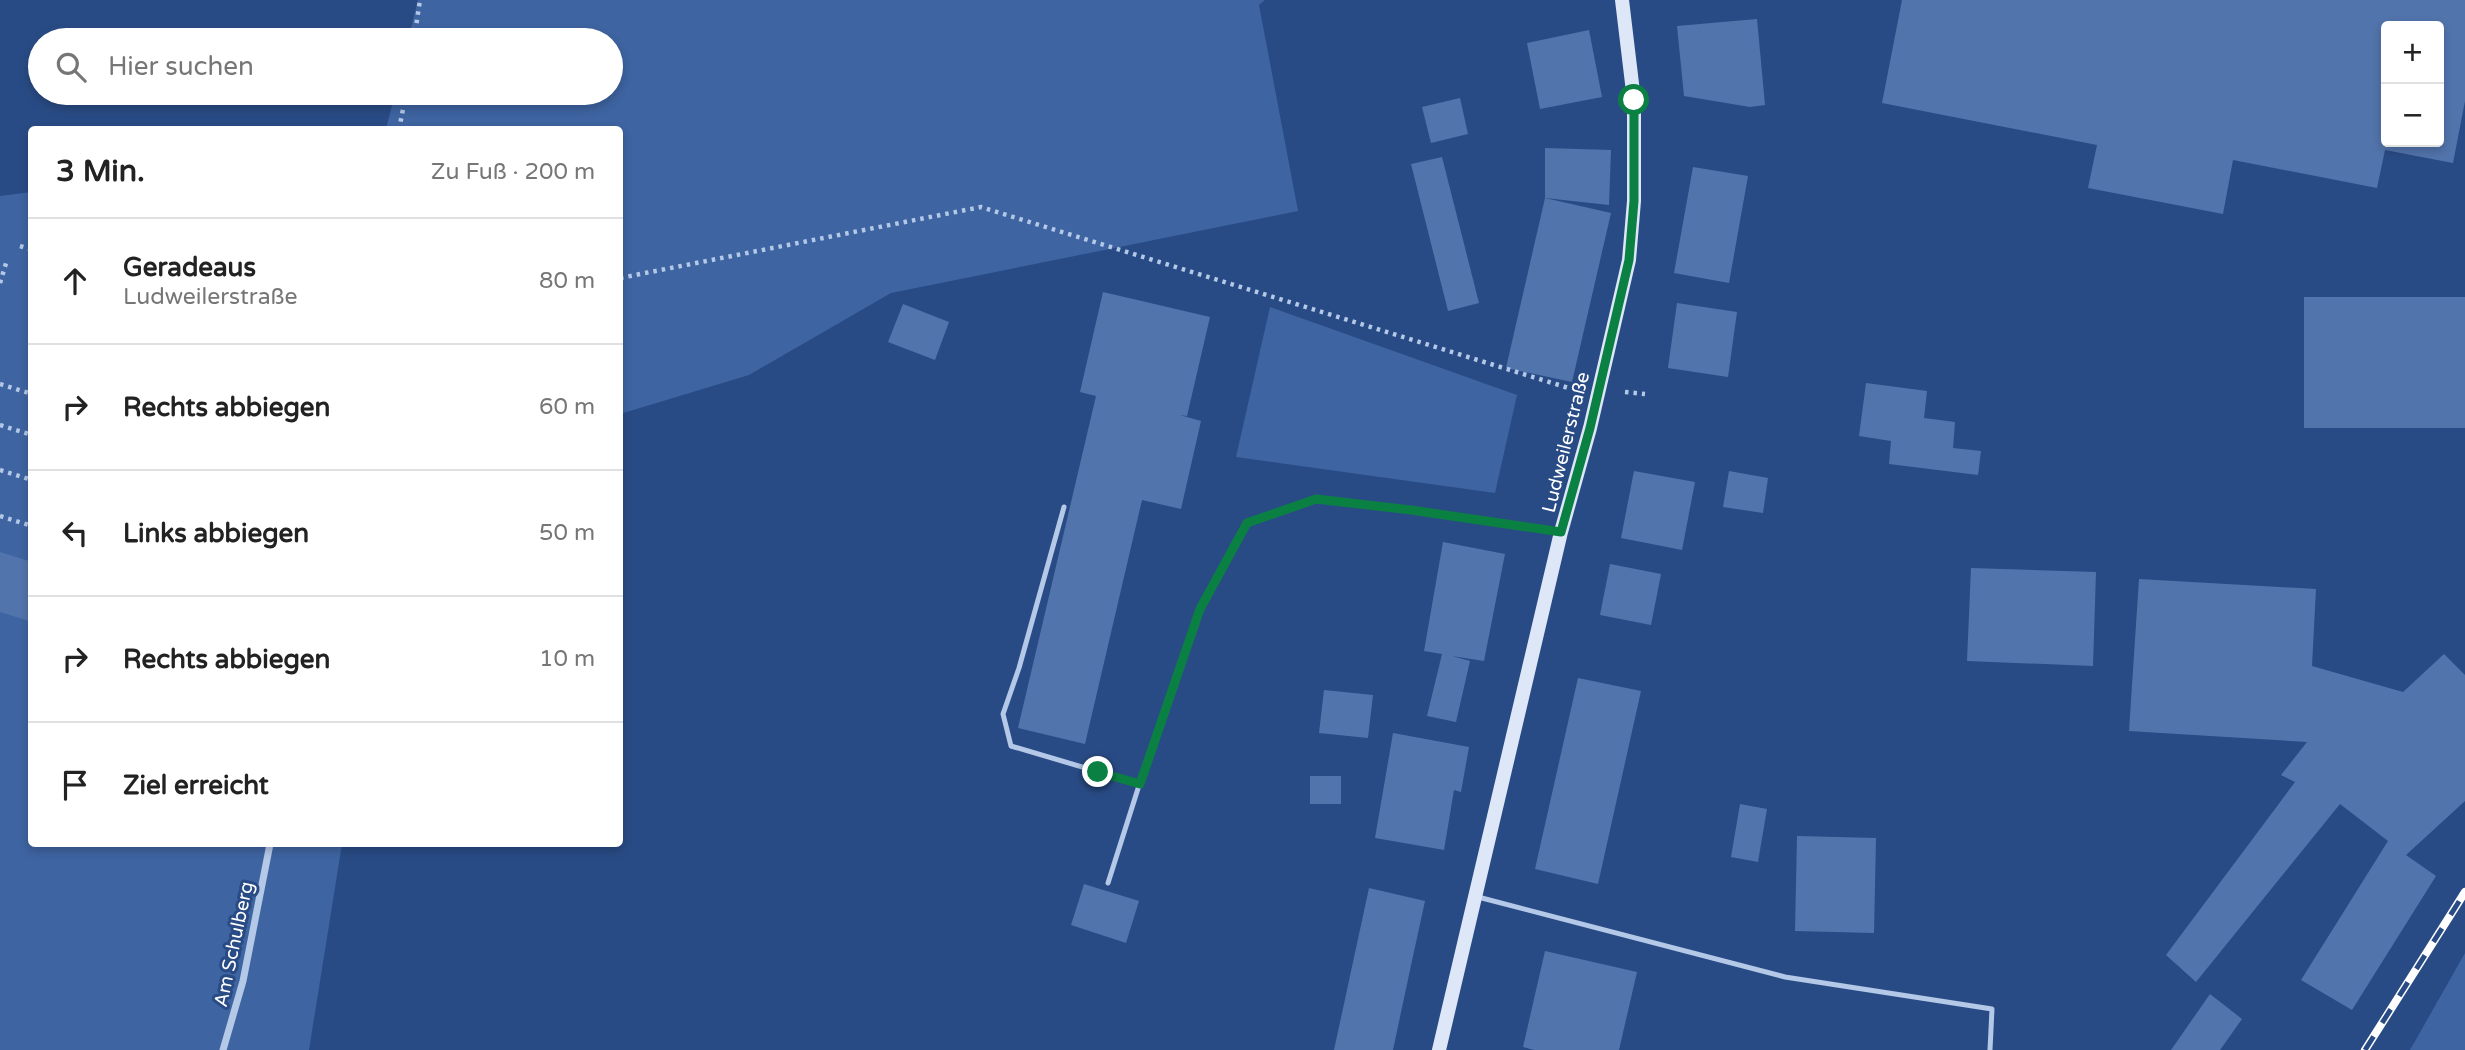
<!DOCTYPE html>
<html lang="de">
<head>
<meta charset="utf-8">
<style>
  body { margin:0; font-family:"Varela Round",sans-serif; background:#f2f2f2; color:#222 }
  .controls { position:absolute; right:21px; top:21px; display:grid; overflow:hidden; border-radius:7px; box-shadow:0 4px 10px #0003 }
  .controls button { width:63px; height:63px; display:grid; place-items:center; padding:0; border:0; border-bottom:2px solid #e0e0e0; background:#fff; color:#222; font:35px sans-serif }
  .stop { position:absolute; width:21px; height:21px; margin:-16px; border:5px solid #0b8043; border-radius:50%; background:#fff }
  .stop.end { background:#0b8043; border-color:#fff; box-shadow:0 2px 7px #0008 }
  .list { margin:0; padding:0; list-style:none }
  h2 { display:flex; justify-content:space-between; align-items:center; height:91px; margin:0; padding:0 28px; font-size:30px }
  h2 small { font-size:23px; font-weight:400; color:#767676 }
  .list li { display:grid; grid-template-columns:46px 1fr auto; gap:21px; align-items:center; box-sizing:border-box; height:126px; padding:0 28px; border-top:2px solid #e0e0e0 }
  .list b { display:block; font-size:26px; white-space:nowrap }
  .list p { margin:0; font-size:23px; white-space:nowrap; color:#767676 }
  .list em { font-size:23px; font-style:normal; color:#767676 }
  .icon { flex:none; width:38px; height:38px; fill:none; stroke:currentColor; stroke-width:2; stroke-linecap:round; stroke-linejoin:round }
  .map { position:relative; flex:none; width:2465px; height:1050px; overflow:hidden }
  .search { position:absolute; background:#fff; box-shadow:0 4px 10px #0003; left:28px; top:28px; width:595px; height:77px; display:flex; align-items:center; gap:18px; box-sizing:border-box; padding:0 24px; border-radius:38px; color:#767676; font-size:26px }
  .panel { position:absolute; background:#fff; box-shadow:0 4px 10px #0003; left:28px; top:126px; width:595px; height:721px; border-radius:7px }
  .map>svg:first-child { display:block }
  .green { fill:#3e64a1 }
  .building { fill:#5274ac; fill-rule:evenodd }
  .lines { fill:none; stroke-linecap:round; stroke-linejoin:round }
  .path { stroke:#b4c8e7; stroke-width:4.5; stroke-dasharray:3.5 5; stroke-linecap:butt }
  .service { stroke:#b4c8e7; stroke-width:5 }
  .minor { stroke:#b4c8e7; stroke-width:7 }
  .secondary { stroke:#dde7f7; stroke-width:14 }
  .rail-casing { stroke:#fff; stroke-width:8 }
  .rail { stroke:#294b85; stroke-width:5; stroke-dasharray:16; stroke-linecap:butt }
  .route { stroke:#0b8043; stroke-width:9 }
  .labels { text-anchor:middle; stroke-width:6; stroke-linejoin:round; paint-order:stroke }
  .street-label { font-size:19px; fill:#fff; stroke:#294b85 }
</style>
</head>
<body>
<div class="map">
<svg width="2465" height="1050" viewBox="0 0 2465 1050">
  <rect width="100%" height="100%" fill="#294b85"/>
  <g class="green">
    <polygon points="418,0 1265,0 1259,5 1298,211 891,293 749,375 620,414 620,130 386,129 395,93 611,93 611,40 408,40"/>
    <polygon points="31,192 32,844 342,844 309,1050 0,1050 0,196"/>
    <polygon points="1270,307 1517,395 1495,493 1236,457"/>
    <polygon points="2465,953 2465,1050 2410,1050"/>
  </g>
  <g class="building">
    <path d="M1902 0H2465V101L2453 163 2385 150 2377 188 2233 160 2223 214 2088 188 2097 145 1882 103ZM2386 26H2439V142H2386Z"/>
    <polygon points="1757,19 1765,105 1750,107 1684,96 1677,26"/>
    <polygon points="1589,30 1602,97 1540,109 1527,43"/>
    <polygon points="1460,98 1468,134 1431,143 1422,107"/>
    <polygon points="1545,148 1611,150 1609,205 1545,198"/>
    <polygon points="1442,157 1479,303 1448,311 1411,164"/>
    <polygon points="1693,167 1748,176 1729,283 1674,273"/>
    <polygon points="1545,198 1611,213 1572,382 1506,368"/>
    <polygon points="1103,292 1210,317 1187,416 1180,415 1201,421 1181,509 1142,500 1085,744 1018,728 1096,396 1080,392"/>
    <rect x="2304" y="297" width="161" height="131"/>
    <polygon points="1677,303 1737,312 1728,377 1668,368"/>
    <polygon points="903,304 949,322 935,360 888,342"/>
    <polygon points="1866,383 1927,391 1924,418 1955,422 1953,448 1981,451 1978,475 1889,464 1891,441 1859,436"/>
    <polygon points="1634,471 1695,482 1682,550 1621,538"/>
    <polygon points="1729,471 1768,478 1763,513 1723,507"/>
    <polygon points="1443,542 1505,554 1484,661 1452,656 1470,661 1456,722 1427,716 1442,654 1424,651"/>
    <polygon points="0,552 32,562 32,622 0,612"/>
    <polygon points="1610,564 1661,574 1651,625 1600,615"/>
    <polygon points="1971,568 2096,572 2093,666 1967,661"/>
    <polygon points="2139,579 2316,589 2312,666 2403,692 2444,654 2465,675 2465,801 2406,855 2436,876 2352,1010 2301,980 2388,841 2340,804 2196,982 2166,955 2295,782 2281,775 2307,742 2129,731"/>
    <polygon points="1578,678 1641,691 1598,884 1535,869"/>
    <polygon points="1324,690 1373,695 1368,738 1319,733"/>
    <polygon points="1393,733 1469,747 1461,792 1454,790 1444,850 1375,838"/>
    <rect x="1310" y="776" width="31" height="28"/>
    <polygon points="1740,804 1767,809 1758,862 1731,857"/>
    <polygon points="1797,836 1876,838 1874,933 1795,931"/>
    <polygon points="1084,884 1139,901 1126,943 1071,925"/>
    <polygon points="1369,888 1425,901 1410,970 1393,1050 1334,1050"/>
    <polygon points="1545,951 1637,972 1619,1050 1534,1050 1523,1047"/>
    <polygon points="2210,994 2242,1019 2220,1050 2171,1050"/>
  </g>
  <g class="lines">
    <g class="path">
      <polyline points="414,40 420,0"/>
      <polyline points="399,130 406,93"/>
      <polyline points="20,246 32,250"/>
      <polyline points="620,278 981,207 1575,390"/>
      <polyline points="0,283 7,260"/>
      <polyline points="0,384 32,394"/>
      <polyline points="1625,392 1645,394"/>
      <polyline points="0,425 32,435"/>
      <polyline points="0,470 32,480"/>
      <polyline points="0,516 32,526"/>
    </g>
    <g class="service">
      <polyline points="1064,507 1019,668 1003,714 1011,746 1140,784"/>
      <polyline points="1108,883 1149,754 1200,609 1247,523 1316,499 1411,510 1558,531"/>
      <polyline points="1478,897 1785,977 1992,1009 1990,1050"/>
    </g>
    <polyline class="minor" points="223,1050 243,981 270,844"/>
    <polyline class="secondary" points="1439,1050 1561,532 1590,428 1629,260 1634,201 1634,100 1622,0"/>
    <g class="rail-casing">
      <polyline id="rail" points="2365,1050 2465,892"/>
    </g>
    <use href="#rail" class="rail"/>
  </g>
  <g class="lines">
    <polyline class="route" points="1098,772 1140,784 1200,609 1247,523 1316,499 1411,510 1561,532 1590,428 1629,260 1634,201 1634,100"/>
  </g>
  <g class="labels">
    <g class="street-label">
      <text transform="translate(1565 442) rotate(-76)" y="7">Ludweilerstraße</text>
      <text transform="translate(233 944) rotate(-78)" y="7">Am Schulberg</text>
    </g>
  </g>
</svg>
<div class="controls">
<button>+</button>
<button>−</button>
</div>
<div class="stop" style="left:1634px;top:100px"></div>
<div class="stop end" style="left:1098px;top:772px"></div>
<div class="search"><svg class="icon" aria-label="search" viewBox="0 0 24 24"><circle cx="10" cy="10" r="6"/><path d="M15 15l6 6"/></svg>Hier suchen</div>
<section class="panel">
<h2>3 Min.<small>Zu Fuß · 200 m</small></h2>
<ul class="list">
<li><svg class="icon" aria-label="ahead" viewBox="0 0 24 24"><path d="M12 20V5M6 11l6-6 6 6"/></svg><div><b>Geradeaus</b><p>Ludweilerstraße</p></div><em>80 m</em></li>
<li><svg class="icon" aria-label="right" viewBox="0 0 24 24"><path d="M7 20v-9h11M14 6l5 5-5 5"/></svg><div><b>Rechts abbiegen</b></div><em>60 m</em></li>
<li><svg class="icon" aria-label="left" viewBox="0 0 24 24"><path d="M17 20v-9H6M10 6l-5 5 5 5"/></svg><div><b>Links abbiegen</b></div><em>50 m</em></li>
<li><svg class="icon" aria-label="right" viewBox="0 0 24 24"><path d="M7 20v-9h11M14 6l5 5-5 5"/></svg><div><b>Rechts abbiegen</b></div><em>10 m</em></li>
<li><svg class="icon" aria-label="arrive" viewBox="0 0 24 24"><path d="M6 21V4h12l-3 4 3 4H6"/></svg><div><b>Ziel erreicht</b></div></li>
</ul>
</section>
</div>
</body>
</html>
